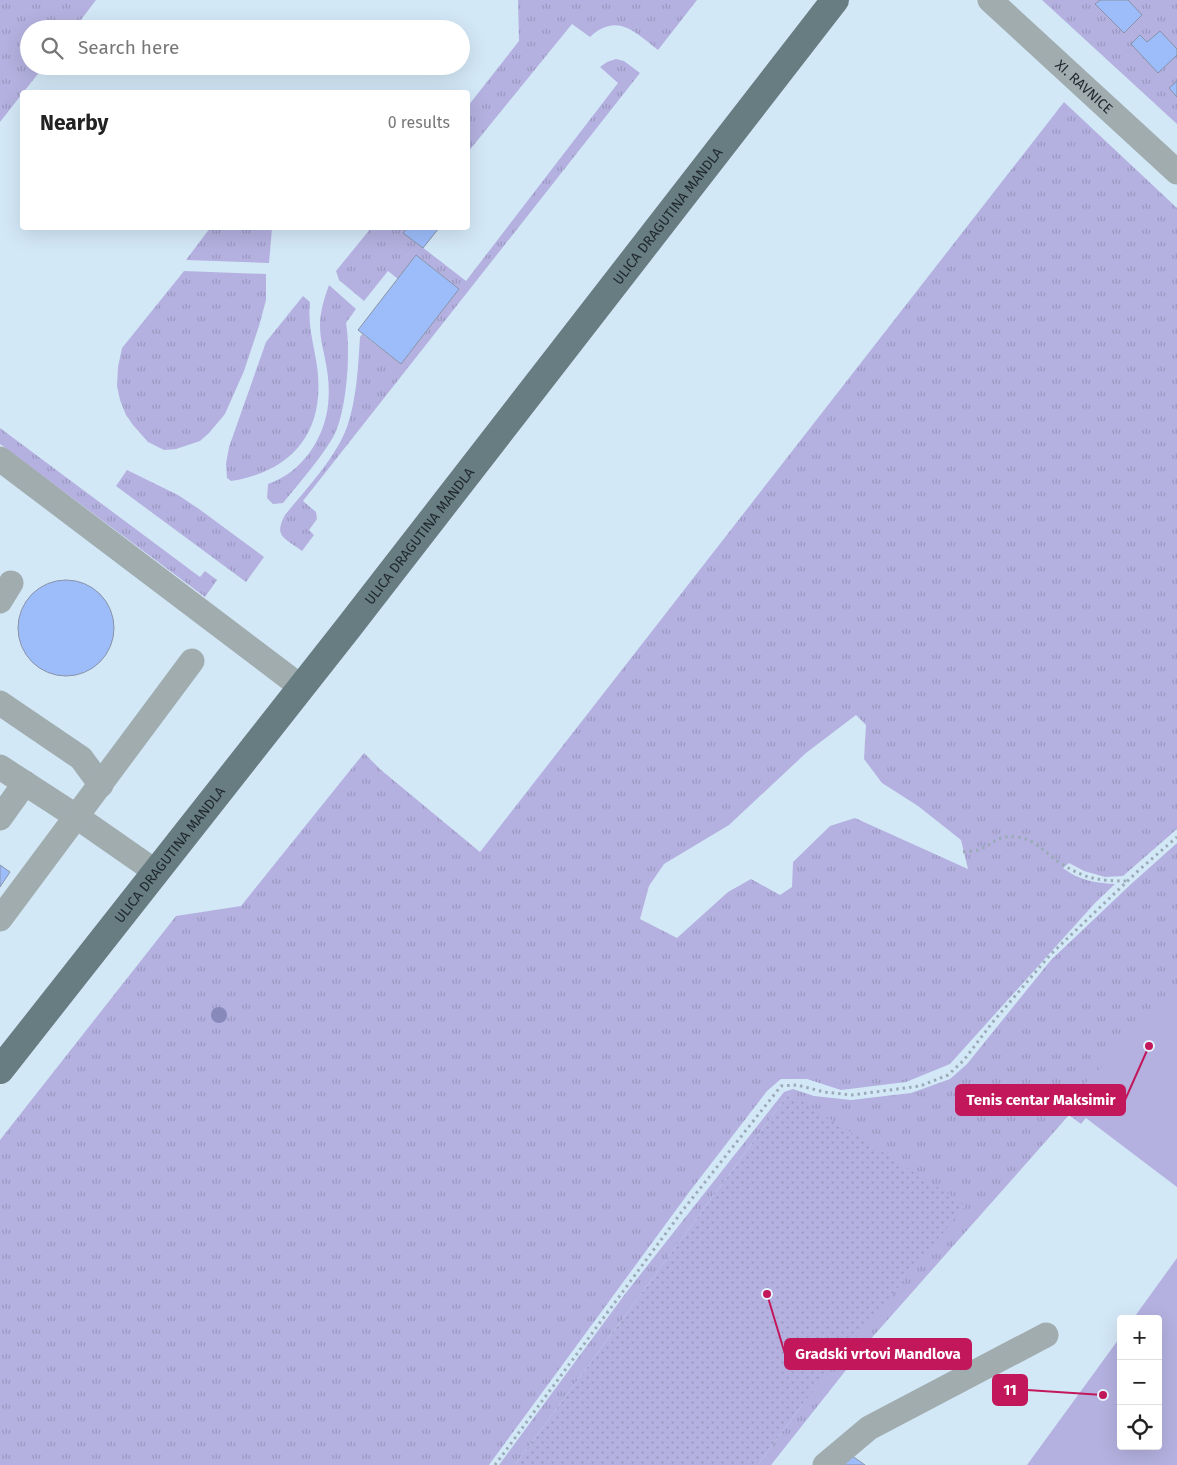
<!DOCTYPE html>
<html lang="en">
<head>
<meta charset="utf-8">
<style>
  body { margin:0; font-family:"Fira Sans",sans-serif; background:#f2f2f2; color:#222 }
  .controls { position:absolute; right:15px; bottom:15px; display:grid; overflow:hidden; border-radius:5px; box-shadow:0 5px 20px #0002 }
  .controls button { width:45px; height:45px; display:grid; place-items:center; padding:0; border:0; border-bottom:1px solid #e0e0e0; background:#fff; color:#222; font:25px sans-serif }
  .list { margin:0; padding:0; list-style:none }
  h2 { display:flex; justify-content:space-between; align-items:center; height:65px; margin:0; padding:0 20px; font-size:21px }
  h2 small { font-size:16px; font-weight:400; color:#767676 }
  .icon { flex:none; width:28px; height:28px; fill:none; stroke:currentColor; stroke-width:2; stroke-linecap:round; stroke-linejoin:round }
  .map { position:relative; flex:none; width:1177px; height:1465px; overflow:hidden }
  .search { position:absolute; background:#fff; box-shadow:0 5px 20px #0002; left:20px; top:20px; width:450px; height:55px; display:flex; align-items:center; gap:12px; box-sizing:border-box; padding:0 18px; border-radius:28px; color:#767676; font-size:19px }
  .panel { position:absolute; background:#fff; box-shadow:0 5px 20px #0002; left:20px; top:90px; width:450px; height:140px; border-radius:5px }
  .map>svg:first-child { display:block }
  .grass { fill:url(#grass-tufts); fill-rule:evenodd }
  .park { fill:#b4b1e0 }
  .garden { fill:url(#garden-dots) }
  .building { fill:#9cbcfa; stroke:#8993a6 }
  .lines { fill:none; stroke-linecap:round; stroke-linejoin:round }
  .path { stroke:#9aabb7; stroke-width:3; stroke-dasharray:2.5 4; stroke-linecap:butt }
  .minor { stroke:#a1acaf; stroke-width:25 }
  .major { stroke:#677d82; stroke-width:28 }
  .tree { fill:#8789bb }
  .labels { text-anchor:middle; stroke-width:5; stroke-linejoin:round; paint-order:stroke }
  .street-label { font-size:14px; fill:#1e262c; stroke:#e7f4fd }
  .leader { fill:none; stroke:#c2185b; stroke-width:2 }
  .callout-dot { fill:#c2185b; stroke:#e7f4fd; stroke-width:2 }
  .callout { fill:#c2185b; stroke:#c2185b; stroke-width:2 }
  .callout-label { font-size:15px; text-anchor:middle; font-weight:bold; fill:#fff }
</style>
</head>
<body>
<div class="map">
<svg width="1177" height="1465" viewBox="0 0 1177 1465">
  <defs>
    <pattern id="grass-tufts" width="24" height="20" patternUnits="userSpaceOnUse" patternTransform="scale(1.25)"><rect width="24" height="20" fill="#b4b1e0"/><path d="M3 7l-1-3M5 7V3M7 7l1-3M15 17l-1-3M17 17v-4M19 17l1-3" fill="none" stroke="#9a98c0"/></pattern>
    <pattern id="garden-dots" width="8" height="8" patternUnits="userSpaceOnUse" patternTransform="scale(1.25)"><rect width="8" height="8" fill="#b4b1e0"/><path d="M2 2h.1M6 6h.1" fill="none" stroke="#9a98c0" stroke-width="1.8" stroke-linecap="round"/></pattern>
  </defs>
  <rect width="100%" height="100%" fill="#d3e8f7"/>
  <g class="grass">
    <polygon points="0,0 96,0 74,29 29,29 29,66 44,66 0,122"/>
    <path d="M518 0H697L658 50C635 32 617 12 590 37L572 24 468 152V106L519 41Z"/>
    <polygon points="1042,0 1177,0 1177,124"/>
    <path d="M616 59 624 61 640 73 303 501 316 512 317 519 309 530 314 535 302 551C285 538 273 537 285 515 306 489 335 459 347 427 357 398 358 367 360 337L362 334 401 364 459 289 416 255 398 279 388 271 364 301 339 280 336 271 371 228H407L404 233 466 281 618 83 600 67 607 62Z"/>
    <path d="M1064 102 1177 208V829L1123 876 1105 877 1084 871 1069 863 1063 868C1078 880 1096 883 1115 884L1095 903 950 1064 906 1082 841 1090 807 1079H781L767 1091 690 1191 489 1465H0V1140L176 916 241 906 364 753 381 770 480 852ZM856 715 866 725 864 759 882 783 918 806 961 840 968 869 855 818 830 826 793 862 792 887 780 895 751 879 728 892 677 938 640 919 649 886 664 864 729 825 806 753Z"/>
    <polygon points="210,228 272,228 269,263 186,260"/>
    <polygon points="184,271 266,274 266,300 259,326 244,371 225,414 209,433 200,441 176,449 164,450 148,442 133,425 126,415 120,400 117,386 118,367 122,348"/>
    <path d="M329 285 356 309 346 323C351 350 347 416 332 439 318 462 300 482 283 503L273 504 267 498 268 484C285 478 299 467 310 452 329 425 332 396 326 364 324 352 320 339 320 326 320 312 324 299 329 285Z"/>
    <path d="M303 296 310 302C307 328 316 350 318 375 323 436 289 472 231 481L227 478 226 464 229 447 266 342Z"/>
    <polygon points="0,428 200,577 205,571 217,580 205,597 0,444"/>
    <polygon points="127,470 178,495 199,509 264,557 246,582 116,486"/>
    <polygon points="1177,843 1177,1007 1081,1124 1069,1115 869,1341 771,1465 758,1465 805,1401 789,1093 515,1465 499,1465 625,1294 784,1092 793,1089 814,1096 851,1100 911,1093 950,1079 967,1064 1051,960 1130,885"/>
  </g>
  <g class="park">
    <polygon points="1177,989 1177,1187 1066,1103"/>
    <polygon points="1177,1258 1177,1465 1027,1465 1121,1336 1121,1446 1158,1446 1158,1319 1133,1319"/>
  </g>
  <polygon class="garden" points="789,1093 966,1205 805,1401 758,1465 515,1465"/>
  <g class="building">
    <polygon points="1100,0 1128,0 1142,15 1124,33 1095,4"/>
    <polygon points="1160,31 1177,49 1177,55 1158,73 1131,44 1140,35 1147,42"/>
    <polygon points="1177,81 1177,97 1169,88"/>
    <polygon points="407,228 439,228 423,248 403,233"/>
    <polygon points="416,255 459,289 401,364 358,330"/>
    <circle cx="66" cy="628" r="48"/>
    <polygon points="0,865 10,872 0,887"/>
    <polygon points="848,1453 865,1465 840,1465"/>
  </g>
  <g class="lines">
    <g class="path">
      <path d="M963 852C968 851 974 851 978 850 996 844 994 835 1017 837 1035 839 1045 853 1059 862 1084 879 1099 881 1128 881"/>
      <polyline points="495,1465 683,1210 781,1086 797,1085 824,1092 852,1095 920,1086 948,1075 964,1060 992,1023 1050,955 1139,870 1177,837"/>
    </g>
    <g class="minor">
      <path id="s1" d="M990 0 1177 172"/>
      <polyline points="0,459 301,687"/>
      <polyline points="0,601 11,583"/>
      <polyline points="0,703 81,758 101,785"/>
      <polyline points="0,767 77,817 156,872"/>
      <polyline points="0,818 25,783"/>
      <polyline points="0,919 192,661"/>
      <polyline points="825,1465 869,1428 1046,1335"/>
    </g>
    <path class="major" id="s2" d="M0 1070 348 628 835 0"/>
  </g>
  <circle class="tree" cx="219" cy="1015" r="8"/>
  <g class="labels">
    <g class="street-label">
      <text dy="5" stroke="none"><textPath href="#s1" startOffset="128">XI. RAVNICE</textPath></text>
      <text dy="5" stroke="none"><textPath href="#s2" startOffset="1084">ULICA DRAGUTINA MANDLA</textPath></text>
      <text dy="5" stroke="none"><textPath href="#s2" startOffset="679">ULICA DRAGUTINA MANDLA</textPath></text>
      <text dy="5" stroke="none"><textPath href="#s2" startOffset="274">ULICA DRAGUTINA MANDLA</textPath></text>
    </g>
  </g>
  <path class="leader" d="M1149 1046L1125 1100M767 1294L785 1354M1103 1395L1027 1390"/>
  <g class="callout-dot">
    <circle cx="1149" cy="1046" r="5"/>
    <circle cx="767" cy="1294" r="5"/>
    <circle cx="1103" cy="1395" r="5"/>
  </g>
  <g class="callout">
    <rect x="956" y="1085" width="169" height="30" rx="5"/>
    <rect x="785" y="1339" width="186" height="30" rx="5"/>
    <rect x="993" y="1375" width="34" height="30" rx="5"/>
  </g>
  <g class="callout-label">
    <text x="1041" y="1105">Tenis centar Maksimir</text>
    <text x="878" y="1359">Gradski vrtovi Mandlova</text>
    <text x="1010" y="1395">11</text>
  </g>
</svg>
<div class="controls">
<button>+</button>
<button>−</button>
<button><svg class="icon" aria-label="locate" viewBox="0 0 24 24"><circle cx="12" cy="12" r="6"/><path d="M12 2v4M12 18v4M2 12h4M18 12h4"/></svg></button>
</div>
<div class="search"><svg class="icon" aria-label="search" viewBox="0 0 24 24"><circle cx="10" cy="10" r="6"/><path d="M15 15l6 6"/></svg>Search here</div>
<section class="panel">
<h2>Nearby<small>0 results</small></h2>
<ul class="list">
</ul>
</section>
</div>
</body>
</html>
